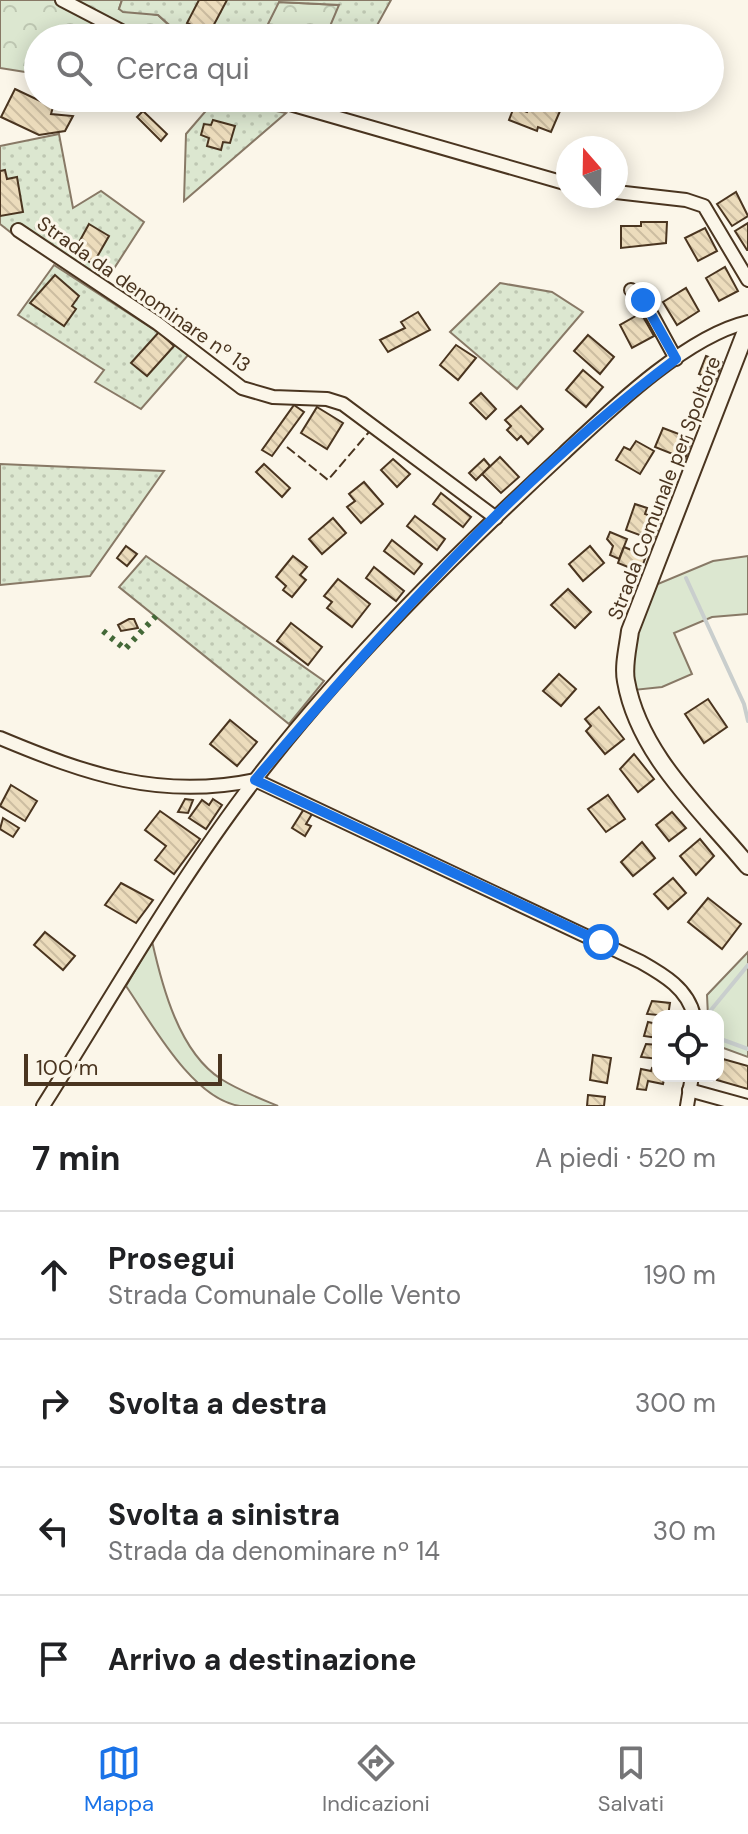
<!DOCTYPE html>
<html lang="it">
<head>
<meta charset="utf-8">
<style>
  body { margin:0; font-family:"DM Sans",sans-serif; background:#f2f2f2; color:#202124 }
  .controls { position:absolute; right:24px; bottom:24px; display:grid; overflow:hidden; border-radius:16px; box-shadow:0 4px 20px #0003 }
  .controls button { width:72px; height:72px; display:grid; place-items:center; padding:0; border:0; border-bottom:2px solid #e0e0e0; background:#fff; color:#202124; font:40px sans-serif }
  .compass { position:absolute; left:556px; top:136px; width:72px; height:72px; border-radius:50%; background:#fff; box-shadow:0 4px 20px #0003; rotate:340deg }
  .scale { position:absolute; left:24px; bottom:20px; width:198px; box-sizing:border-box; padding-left:8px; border:4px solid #4a3520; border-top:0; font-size:22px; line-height:28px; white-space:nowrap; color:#4a3520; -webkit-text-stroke:6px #fbf6e9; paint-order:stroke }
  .stop { position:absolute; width:24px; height:24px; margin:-18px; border:6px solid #1a73e8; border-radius:50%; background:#fff }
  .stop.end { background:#1a73e8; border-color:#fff; box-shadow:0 2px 8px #0008 }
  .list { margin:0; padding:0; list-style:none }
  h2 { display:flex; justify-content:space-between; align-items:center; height:104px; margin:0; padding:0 32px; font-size:34px }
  h2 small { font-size:26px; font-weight:400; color:#757577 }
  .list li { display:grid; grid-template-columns:52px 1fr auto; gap:24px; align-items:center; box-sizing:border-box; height:128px; padding:0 32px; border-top:2px solid #e0e0e0 }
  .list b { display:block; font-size:30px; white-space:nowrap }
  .list p { margin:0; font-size:26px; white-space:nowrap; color:#757577 }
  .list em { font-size:26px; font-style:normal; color:#757577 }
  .icon { flex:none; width:44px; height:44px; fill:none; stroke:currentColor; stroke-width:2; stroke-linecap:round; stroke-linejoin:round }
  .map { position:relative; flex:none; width:748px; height:1106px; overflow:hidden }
  .search { position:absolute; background:#fff; box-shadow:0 4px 20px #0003; left:24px; right:24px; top:24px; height:88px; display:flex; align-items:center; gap:20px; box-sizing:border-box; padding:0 28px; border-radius:44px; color:#757577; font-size:30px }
  .sheet { height:616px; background:#fff }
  nav { display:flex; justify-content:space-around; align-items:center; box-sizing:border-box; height:112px; border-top:2px solid #e0e0e0; background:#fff; font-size:22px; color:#757577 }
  nav a { display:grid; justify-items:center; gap:4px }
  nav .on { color:#1a73e8 }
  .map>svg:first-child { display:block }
  .green { fill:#dce7d0; stroke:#887966; stroke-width:2 }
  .forest { fill:url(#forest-crowns); stroke:#887966; stroke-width:2 }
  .garden { fill:url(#garden-dots); stroke:#887966; stroke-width:2 }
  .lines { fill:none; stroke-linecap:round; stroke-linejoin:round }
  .stream { stroke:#c9cecd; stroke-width:4 }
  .building { fill:url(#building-back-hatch); stroke:#4a3520; stroke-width:2 }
  .street-casing { stroke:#4a3520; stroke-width:16 }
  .secondary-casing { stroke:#4a3520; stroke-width:20 }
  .street { stroke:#fbf6e9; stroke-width:12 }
  .secondary { stroke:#fbf6e9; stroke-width:16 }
  .hedge { stroke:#436837; stroke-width:6; stroke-dasharray:4 6; stroke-linecap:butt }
  .fence { stroke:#4a3520; stroke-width:2; stroke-dasharray:10 4; stroke-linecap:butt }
  .route { stroke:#1a73e8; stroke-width:10 }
  .labels { text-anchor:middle; stroke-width:6; stroke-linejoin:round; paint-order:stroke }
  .street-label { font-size:20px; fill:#4a3520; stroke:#fbf6e9 }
</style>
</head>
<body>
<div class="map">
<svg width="748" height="1106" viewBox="0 0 748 1106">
  <defs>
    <pattern id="forest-crowns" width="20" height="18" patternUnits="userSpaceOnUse" patternTransform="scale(2)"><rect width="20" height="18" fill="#dce7d0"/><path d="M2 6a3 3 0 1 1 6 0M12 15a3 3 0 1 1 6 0" fill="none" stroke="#bec7b2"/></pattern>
    <pattern id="garden-dots" width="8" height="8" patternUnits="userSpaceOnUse" patternTransform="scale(2)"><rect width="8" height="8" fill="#dce7d0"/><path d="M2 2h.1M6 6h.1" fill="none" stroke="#bec7b2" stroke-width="1.8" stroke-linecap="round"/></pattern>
    <pattern id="building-back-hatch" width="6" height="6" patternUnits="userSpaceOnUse" patternTransform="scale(2)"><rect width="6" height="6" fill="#ecdcbc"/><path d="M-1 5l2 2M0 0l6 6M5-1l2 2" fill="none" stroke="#ccbda1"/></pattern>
  </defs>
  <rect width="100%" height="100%" fill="#fbf6e9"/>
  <g class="green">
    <polygon points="748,556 748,614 712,617 674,633 692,674 662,687 634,690 634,634 653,586 713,561"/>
    <path d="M152 941C162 986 179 1052 221 1079 238 1090 259 1098 278 1106 266 1106 252 1106 240 1106 192 1099 151 1022 126 986Z"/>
    <polygon points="748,952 748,1057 718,1046 718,1016 708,1016 707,995"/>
  </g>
  <g class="forest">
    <polygon points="0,0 122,0 119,9 158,15 175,31 176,38 38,38 38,74 0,68"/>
    <polygon points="278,2 340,5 325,38 261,38"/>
  </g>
  <g class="garden">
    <polygon points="122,0 391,0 370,38 325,38 339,5 279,2 261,38 176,38 175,30 158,15 123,12 119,9"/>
    <polygon points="216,99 286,113 184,201 186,134"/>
    <polygon points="59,134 73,208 101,191 144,222 104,284 19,227 14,235 0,224 0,146"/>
    <polygon points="54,265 190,353 141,409 95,382 104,370 18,315"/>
    <polygon points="500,283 552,292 583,312 517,389 450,332"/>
    <polygon points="0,464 164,471 90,576 0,585"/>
    <polygon points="146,556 324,681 289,724 119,587"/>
  </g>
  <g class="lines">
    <g class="stream">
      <polyline points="686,578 744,704 748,721"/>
      <polyline points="706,1016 748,965"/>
      <polyline points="718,1038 748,1049"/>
    </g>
  </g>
  <g class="building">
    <polygon points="199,0 227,0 209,34 187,23"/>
    <polygon points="15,89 53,107 51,114 73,116 65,131 39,135 1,117"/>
    <polygon points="532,100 560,111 551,132 538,127 537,131 509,120 514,107 527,112"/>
    <polygon points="143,111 167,134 161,141 137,117"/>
    <polygon points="213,120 235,126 230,143 223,142 221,150 207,146 209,138 201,135 204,124 211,125"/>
    <polygon points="5,170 7,179 17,177 23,212 0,216 0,171"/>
    <polygon points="736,192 748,216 732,226 717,204"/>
    <polygon points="641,222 667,222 666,243 621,248 621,226 641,226"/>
    <polygon points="748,223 748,250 747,250 735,231"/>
    <polygon points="89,224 109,236 93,264 73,253"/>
    <polygon points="705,228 717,251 698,261 685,238"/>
    <polygon points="725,267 738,291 719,301 706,278"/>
    <polygon points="55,275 79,296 72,306 76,309 64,326 30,303"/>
    <polygon points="686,288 699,311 677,325 663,302"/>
    <polygon points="418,312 430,330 388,352 380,340 405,328 401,322"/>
    <polygon points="641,313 654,336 632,348 620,325"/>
    <polygon points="159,332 174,346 147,376 131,363"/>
    <polygon points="588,335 614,357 600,374 574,351"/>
    <polygon points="456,345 476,358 458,380 440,365"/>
    <polygon points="706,356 722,362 715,381 699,374"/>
    <polygon points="583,370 603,387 586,407 566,390"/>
    <polygon points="481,393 496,409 486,419 470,403"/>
    <polygon points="294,405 304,412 272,456 262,450"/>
    <polygon points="521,406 543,429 528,444 521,436 517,440 507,430 511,426 505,420"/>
    <polygon points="317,407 343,423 327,449 301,433"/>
    <polygon points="663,428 692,439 685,459 655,447"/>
    <polygon points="636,441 654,451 640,474 616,460 624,447 630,450"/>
    <polygon points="500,457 519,477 501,493 482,474"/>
    <polygon points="393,459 410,474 397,487 381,470"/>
    <polygon points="484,459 490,466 476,480 469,473"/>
    <polygon points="264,464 290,488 282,497 256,472"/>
    <polygon points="364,482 383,504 361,523 347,507 355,501 349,494"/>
    <polygon points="441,493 471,517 463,527 433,504"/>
    <polygon points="635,504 647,508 645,514 661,520 653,540 626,530"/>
    <polygon points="415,516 445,539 437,550 407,526"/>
    <polygon points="333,518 346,533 322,554 309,539"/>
    <polygon points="610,532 627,539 619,559 610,555 613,546 607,539"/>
    <polygon points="392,540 422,564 414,574 384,551"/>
    <polygon points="126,546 137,554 127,566 117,558"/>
    <polygon points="590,546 604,563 583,581 569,564"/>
    <polygon points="624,547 646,556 640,572 618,563"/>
    <polygon points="293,556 307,567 300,575 306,580 292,597 283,590 286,586 276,577"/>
    <polygon points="374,567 404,591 396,601 366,578"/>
    <polygon points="338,579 370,604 352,627 327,608 332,602 324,596"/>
    <polygon points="568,589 591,612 575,628 551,605"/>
    <polygon points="129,619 134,619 138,628 121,631 118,625"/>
    <polygon points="291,623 322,647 308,665 277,641"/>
    <polygon points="559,674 576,689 561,706 543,691"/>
    <polygon points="708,699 727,727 704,743 685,714"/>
    <polygon points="599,707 624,739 605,754 586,731 591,726 585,719"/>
    <polygon points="230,720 257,742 237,766 210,744"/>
    <polygon points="634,754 654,779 638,792 620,769"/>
    <polygon points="11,785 37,801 25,821 0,806"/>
    <polygon points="608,795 625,819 606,832 588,809"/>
    <polygon points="185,799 193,800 188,813 178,812"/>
    <polygon points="213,799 222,805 206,829 189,818 202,800 209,805"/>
    <polygon points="304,809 312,814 306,824 311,826 305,836 292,828"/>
    <polygon points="160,811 200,839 174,874 155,860 166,846 145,830"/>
    <polygon points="672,812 686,828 669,841 656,825"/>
    <polygon points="3,818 19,828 13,837 0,829"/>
    <polygon points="700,839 714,856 696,875 680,856"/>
    <polygon points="642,842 655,858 633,876 621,862"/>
    <polygon points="673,878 686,893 668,909 654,894"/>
    <polygon points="121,883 153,900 136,923 105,905"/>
    <polygon points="708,898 741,924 722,949 688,922"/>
    <polygon points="45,932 75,956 63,970 34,945"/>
    <polygon points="652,1001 670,1003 668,1016 647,1014"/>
    <polygon points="648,1022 658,1024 658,1038 644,1036"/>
    <polygon points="646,1044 658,1045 658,1059 641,1057"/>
    <polygon points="593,1055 611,1058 607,1083 590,1080"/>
    <polygon points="723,1059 748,1066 748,1089 717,1080"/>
    <polygon points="652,1068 658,1069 658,1076 665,1076 663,1084 648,1081 646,1090 637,1089 641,1069 651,1071"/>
    <polygon points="588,1095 605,1097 604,1106 587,1106"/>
  </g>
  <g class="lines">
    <g class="street-casing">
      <g id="street">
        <polyline points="62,0 135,38"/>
        <polyline points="269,98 568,184"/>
        <polyline points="616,192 686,200 704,206 748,280"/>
        <polyline points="18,230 157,323 242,388 273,397 327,399 343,404 496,518"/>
        <polyline points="631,290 646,304 676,359"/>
        <path d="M0 738C86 774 160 800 255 780L641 962C664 975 688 989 694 1016"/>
        <polyline points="689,1090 747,1106"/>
        <path d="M43 1106C112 997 176 883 255 780 345 663 454 555 563 454 609 411 686 336 748 322"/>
        <polyline points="687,1106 692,1076"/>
      </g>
    </g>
    <g class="secondary-casing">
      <path id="secondary" d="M748 326 630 631C628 647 623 666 626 681 639 755 702 810 748 866"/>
    </g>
    <use href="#street" class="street"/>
    <use href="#secondary" class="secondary"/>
    <polyline class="hedge" points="103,631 125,649 156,616"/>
    <polyline class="fence" points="287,447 328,480 369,432"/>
  </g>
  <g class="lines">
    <path class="route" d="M601 942 255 780C383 630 517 478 676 359L643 300"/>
  </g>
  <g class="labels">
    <g class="street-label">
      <text transform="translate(144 294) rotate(35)" y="7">Strada da denominare nº 13</text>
      <text transform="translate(664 488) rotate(-69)" y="7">Strada Comunale per Spoltore</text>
    </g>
  </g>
</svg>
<div class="controls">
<button><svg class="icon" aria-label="locate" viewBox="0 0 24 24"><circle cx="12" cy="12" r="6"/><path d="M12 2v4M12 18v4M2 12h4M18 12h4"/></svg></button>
</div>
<svg class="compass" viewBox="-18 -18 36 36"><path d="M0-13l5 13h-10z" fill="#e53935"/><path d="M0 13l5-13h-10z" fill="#757577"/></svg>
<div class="scale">100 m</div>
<div class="stop" style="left:601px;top:942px"></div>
<div class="stop end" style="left:643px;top:300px"></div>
<div class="search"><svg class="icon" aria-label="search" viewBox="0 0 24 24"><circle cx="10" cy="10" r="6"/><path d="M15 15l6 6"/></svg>Cerca qui</div>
</div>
<section class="sheet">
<h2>7 min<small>A piedi · 520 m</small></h2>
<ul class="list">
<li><svg class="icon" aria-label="ahead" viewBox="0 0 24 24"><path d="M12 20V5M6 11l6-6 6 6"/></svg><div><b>Prosegui</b><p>Strada Comunale Colle Vento</p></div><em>190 m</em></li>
<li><svg class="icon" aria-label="right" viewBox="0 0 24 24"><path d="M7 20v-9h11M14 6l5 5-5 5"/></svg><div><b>Svolta a destra</b></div><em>300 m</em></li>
<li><svg class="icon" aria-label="left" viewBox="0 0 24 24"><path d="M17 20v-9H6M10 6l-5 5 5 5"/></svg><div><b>Svolta a sinistra</b><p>Strada da denominare nº 14</p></div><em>30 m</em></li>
<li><svg class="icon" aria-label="arrive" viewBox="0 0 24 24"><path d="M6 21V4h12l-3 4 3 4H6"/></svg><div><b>Arrivo a destinazione</b></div></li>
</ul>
</section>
<nav>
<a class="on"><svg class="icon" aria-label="map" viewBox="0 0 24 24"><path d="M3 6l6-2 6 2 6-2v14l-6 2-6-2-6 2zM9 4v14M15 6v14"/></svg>Mappa</a>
<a><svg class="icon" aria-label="directions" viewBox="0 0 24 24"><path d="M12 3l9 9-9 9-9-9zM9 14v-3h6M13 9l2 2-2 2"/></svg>Indicazioni</a>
<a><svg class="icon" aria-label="saved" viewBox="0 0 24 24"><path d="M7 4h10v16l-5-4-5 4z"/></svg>Salvati</a>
</nav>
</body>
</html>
